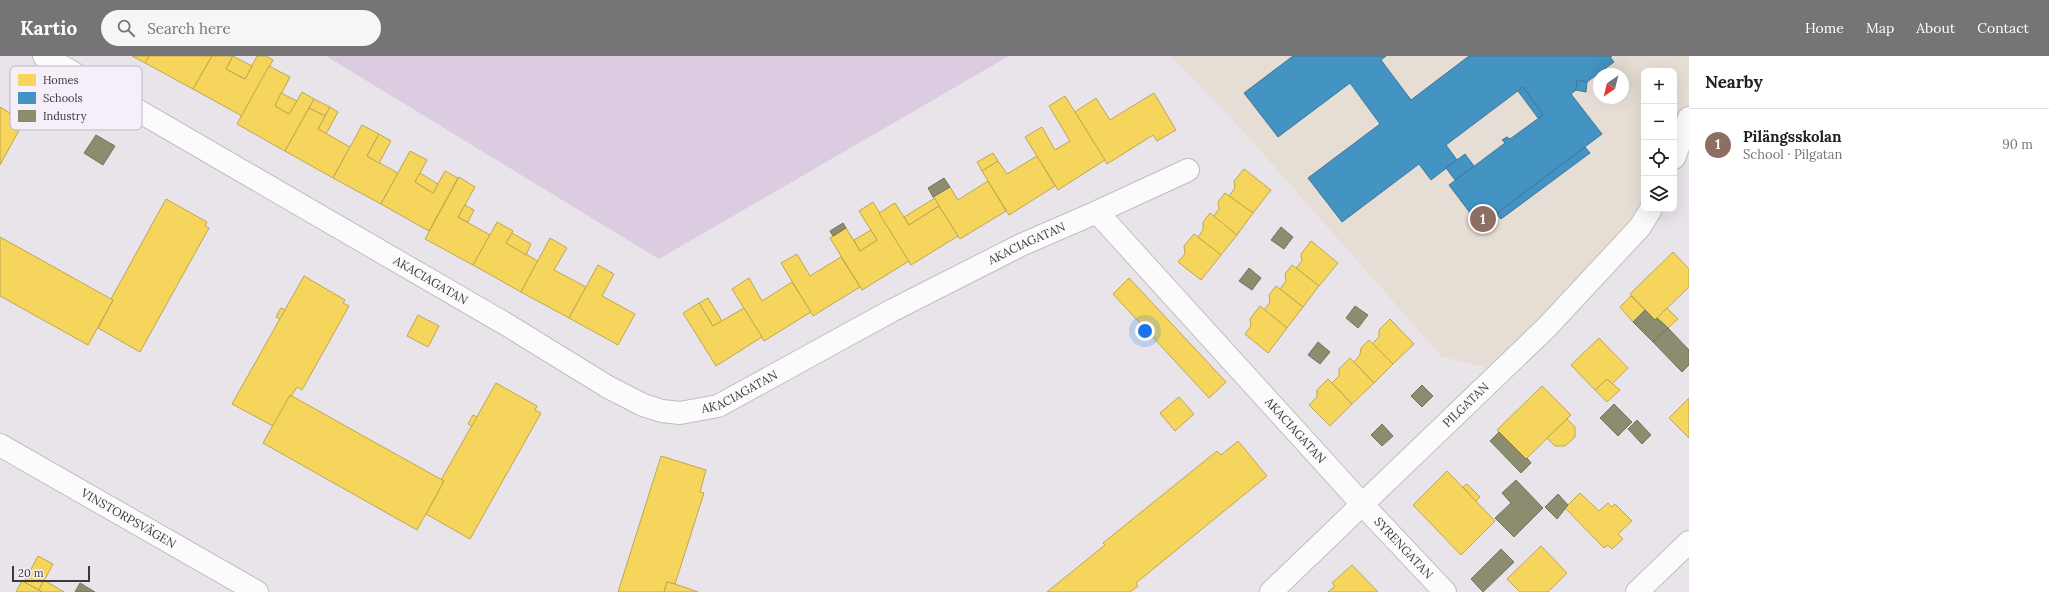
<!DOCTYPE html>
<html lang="en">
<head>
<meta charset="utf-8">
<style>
  body { margin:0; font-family:Lora,serif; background:#f6f6f6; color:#202124 }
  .controls { position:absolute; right:12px; top:12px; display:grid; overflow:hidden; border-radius:8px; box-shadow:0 4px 16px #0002 }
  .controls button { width:36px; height:36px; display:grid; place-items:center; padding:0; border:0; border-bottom:1px solid #e0e0e0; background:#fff; color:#202124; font:20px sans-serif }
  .compass { position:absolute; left:1593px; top:12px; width:36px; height:36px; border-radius:50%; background:#fff; box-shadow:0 4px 16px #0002; rotate:215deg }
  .scale { position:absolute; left:12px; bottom:10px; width:78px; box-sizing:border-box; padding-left:4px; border:2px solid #3a383b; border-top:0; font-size:11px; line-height:14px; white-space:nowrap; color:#3a383b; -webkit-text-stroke:3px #f6eff9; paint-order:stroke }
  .you { position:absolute; left:1145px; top:275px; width:14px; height:14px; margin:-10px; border:3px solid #fff; border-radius:50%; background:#1a73e8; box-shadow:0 0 0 6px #1a73e833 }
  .badge { display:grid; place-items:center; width:26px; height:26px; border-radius:50%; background:#777478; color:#fff; font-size:13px; font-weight:700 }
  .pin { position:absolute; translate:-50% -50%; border:2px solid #fff; box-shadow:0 1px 4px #0006 }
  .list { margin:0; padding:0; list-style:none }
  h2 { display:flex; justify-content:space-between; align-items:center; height:52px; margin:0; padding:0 16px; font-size:17px }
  h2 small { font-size:13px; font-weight:400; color:#757577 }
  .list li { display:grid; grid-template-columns:26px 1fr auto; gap:12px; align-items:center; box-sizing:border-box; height:72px; padding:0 16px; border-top:1px solid #e0e0e0 }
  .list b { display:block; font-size:15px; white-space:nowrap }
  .list p { margin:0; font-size:13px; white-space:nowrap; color:#757577 }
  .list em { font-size:13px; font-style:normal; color:#757577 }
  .icon { flex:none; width:22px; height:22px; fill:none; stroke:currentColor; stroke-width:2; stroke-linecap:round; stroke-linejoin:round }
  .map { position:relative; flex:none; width:1689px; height:536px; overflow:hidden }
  header { display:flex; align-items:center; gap:24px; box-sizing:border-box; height:56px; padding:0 20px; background:#777478; color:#fff }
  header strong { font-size:19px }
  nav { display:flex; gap:22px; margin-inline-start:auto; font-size:14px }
  .search { width:280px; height:36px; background:#f6f6f6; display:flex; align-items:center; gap:10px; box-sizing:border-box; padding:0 14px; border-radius:22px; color:#757577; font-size:15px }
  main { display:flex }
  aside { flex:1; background:#fff }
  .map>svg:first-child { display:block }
  .education { fill:#e6ded5; fill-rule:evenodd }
  .green { fill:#dccce2 }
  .homes { fill:#f6d55c; stroke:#bea652 }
  .schools { fill:#4393c3; stroke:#40789a }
  .industry { fill:#8c8c6e; stroke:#73735f }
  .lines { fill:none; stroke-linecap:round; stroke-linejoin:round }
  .minor-casing { stroke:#c0bec1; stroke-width:24 }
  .minor { stroke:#fcfbfc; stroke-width:22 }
  .labels { text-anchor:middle; stroke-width:4; stroke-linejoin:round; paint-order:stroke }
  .street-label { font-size:12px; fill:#3a383b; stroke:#f6eff9 }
  .key { fill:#f6eff9; stroke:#beb8c0; stroke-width:1 }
  .key-label { font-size:11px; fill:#3a383b }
</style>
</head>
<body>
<header>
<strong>Kartio</strong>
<div class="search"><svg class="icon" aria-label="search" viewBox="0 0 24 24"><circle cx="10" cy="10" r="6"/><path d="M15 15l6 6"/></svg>Search here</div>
<nav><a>Home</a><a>Map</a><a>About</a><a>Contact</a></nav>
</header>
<main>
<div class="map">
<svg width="1689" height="536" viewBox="0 0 1689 536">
  <rect width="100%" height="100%" fill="#e8e4e9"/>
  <path class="education" d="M1170 0H1689V62L1674 102V15H1644V153L1502 315 1442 301 1243 75ZM1599 18H1623V42H1599Z"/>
  <polygon class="green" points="326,0 1009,0 659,203"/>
  <g class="homes">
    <polygon points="132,0 149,0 145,7"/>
    <polygon points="149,0 212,0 193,33 145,7"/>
    <polygon points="212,0 233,0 226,13 245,23 257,0 266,0 273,4 242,60 193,33"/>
    <polygon points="233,0 252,10 245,23 226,13"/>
    <polygon points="269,10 290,21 275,50 289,58 302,36 314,43 285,95 237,68"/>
    <polygon points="281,37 297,45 289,58 275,50"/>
    <polygon points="1154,37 1176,74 1157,85 1153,79 1107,108 1075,56 1096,42 1110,64"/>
    <polygon points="1065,40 1105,104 1058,134 1025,81 1042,71 1055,94 1070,85 1049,50"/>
    <polygon points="314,43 330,51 325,60 309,52"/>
    <polygon points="0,51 20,63 18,66 22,69 0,109"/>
    <polygon points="330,51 338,56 326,78 318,73"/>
    <polygon points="309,52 325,60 318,73 350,91 333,122 285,95"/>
    <polygon points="362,69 379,78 367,100 398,117 381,148 333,122"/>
    <polygon points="379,78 391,85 379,107 367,100"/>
    <polygon points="410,95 427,104 415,126 433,137 445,115 458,122 429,175 381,148"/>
    <polygon points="993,97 998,105 982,115 977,106"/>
    <polygon points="1037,100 1055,130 1009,159 982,115 998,105 1007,118"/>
    <polygon points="1244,113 1271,134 1253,157 1229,140 1235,132 1234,125"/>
    <polygon points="420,117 438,128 433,137 415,126"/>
    <polygon points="459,121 475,131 458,161 490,179 473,209 425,183"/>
    <polygon points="988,125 1006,155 960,183 933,141 950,131 958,144"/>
    <polygon points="1225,137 1253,157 1237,179 1213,161 1219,153 1218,146"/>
    <polygon points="935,142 939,150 909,169 904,161"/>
    <polygon points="166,143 207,166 205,170 209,172 140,296 98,272 113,244 111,243"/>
    <polygon points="873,146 909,205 862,234 830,182 846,172 860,195 877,184 859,155"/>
    <polygon points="895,147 909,169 939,150 958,180 911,209 879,157"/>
    <polygon points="465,149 474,154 468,166 458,161"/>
    <polygon points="1210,157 1237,179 1221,199 1198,181 1203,174 1203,166"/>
    <polygon points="497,166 513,175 506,187 538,205 521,236 473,209"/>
    <polygon points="871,174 877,184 860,195 854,184"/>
    <polygon points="512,177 531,188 526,199 506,187"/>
    <polygon points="1194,178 1221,199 1201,224 1178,206 1185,198 1184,190"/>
    <polygon points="0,181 113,244 88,289 0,240"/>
    <polygon points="550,182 567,192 554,214 586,231 569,262 521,236"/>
    <polygon points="1311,185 1338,207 1319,230 1296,212 1302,205 1301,198"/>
    <polygon points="1673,196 1689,213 1689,231 1655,264 1630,238"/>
    <polygon points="797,198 810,220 841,201 860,231 813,260 781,207"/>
    <polygon points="598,209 614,218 602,240 635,258 618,289 569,262"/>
    <polygon points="1292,209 1319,230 1303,251 1280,233 1286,225 1285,218"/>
    <polygon points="304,220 345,244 343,247 349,250 302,334 297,331 273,370 232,348"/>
    <polygon points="749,222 762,245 792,226 811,256 764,285 732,233"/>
    <polygon points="1129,222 1226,326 1209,342 1113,238"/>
    <polygon points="1276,230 1303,251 1287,272 1264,254 1270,246 1269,239"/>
    <polygon points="1631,240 1645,254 1633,266 1620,251"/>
    <polygon points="708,242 722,265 713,270 699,247"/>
    <polygon points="699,247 713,270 744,252 762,281 716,310 683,257"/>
    <polygon points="1260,250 1287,272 1268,297 1245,278 1251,270 1250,263"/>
    <polygon points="281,252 285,254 280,263 276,261"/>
    <polygon points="1667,252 1678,263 1668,272 1657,262"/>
    <polygon points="418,259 439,270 428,291 407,280"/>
    <polygon points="1390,263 1414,288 1393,308 1372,288 1379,281 1379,274"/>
    <polygon points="1599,282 1628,312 1612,328 1607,323 1595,334 1571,309"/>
    <polygon points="1369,284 1393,308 1374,327 1354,306 1360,299 1361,292"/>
    <polygon points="1350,302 1374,327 1352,348 1332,327 1339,320 1339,313"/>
    <polygon points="1328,323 1352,348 1330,370 1309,349 1317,341 1317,334"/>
    <polygon points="1607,323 1620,334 1607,346 1595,334"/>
    <polygon points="496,327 537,350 535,354 541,357 470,483 426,458 444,425 441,424"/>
    <polygon points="1542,330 1571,359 1526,403 1497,374"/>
    <polygon points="290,339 444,425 417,474 263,387"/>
    <polygon points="1179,341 1194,358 1175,375 1160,357"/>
    <polygon points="1689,342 1689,382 1669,362"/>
    <polygon points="473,359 477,361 472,370 468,368"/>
    <polygon points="1567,363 1575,371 1575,381 1565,390 1555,390 1547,382"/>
    <polygon points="1238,385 1267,420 1136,527 1138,530 1130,536 1047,536 1105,489 1103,487 1217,395 1221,399"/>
    <polygon points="661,400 706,414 700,436 704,437 675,528 667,526 664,536 618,536"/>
    <polygon points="1447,415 1495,465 1461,499 1413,449"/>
    <polygon points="1467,428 1480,441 1476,445 1463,431"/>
    <polygon points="1580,437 1599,455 1608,447 1612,451 1615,448 1632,465 1618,478 1623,483 1612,493 1608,489 1604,492 1565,452"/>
    <polygon points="1541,490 1567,517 1548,536 1520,536 1507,523"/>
    <polygon points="38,500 53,508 39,534 24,526"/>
    <polygon points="1352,509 1378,536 1328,536 1335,530 1332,527"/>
    <polygon points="44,524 64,536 42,536 39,534"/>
    <polygon points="22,525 24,526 42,536 16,536"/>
    <polygon points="667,526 675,528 698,536 664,536"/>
  </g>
  <g class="schools">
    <polygon points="1293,0 1386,0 1381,4 1411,44 1469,0 1612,0 1610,1 1614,6 1587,26 1577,24 1576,34 1571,38 1602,78 1480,170 1449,129 1505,87 1502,84 1507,81 1510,83 1543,59 1523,31 1446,89 1457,104 1431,124 1419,108 1342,166 1308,122 1380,68 1350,27 1278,81 1244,37"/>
    <polygon points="1577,24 1587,26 1586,36 1576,34"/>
    <polygon points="1523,31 1543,59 1538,62 1518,35"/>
    <polygon points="1585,91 1590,97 1501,163 1496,158"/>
    <polygon points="1465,98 1474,110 1455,124 1446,112"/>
  </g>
  <g class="industry">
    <polygon points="96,79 115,90 103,109 84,97"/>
    <polygon points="944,122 950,131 933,141 928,132"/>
    <polygon points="843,167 846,172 833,180 830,175"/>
    <polygon points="1281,171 1293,181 1284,193 1271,184"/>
    <polygon points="1249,212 1261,222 1252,234 1239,225"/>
    <polygon points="1355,250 1368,259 1358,272 1346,262"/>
    <polygon points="1645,254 1655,264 1657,262 1668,272 1653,286 1633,266"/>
    <polygon points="1668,272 1689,294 1689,309 1682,316 1653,286"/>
    <polygon points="1318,286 1330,296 1320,308 1308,299"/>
    <polygon points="1422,329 1433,340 1422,351 1411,340"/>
    <polygon points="1614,348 1632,366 1618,380 1600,362"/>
    <polygon points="1637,364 1651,379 1642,388 1628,373"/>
    <polygon points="1382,368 1393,380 1382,390 1371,379"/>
    <polygon points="1499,376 1526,403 1527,402 1531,407 1521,417 1490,385"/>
    <polygon points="1516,424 1543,452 1514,481 1495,462 1511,447 1502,437"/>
    <polygon points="1558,438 1568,449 1557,463 1545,451"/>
    <polygon points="1501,493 1514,506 1483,536 1471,523"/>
    <polygon points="80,527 95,536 75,536"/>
  </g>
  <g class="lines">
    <g class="minor-casing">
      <g id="minor">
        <path id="s1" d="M44 0 509 270 608 331 643 349 662 355 680 357 718 350 891 255 1021 189 1097 156 1362 448 1445 536"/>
        <polyline points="1674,102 1689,62"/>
        <polyline points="1097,156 1188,114"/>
        <path id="s2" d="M0 389 257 536"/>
        <path id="s3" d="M1271 536 1547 271 1640 171 1651 153"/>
        <polyline points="1637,536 1689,486"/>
      </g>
    </g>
    <use href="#minor" class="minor"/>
  </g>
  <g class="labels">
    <g class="street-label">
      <text dy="4" stroke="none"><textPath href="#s1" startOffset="1119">AKACIAGATAN</textPath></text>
      <text dy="4" stroke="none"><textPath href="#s1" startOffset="447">AKACIAGATAN</textPath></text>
      <text dy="4" stroke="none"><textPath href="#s1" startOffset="795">AKACIAGATAN</textPath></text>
      <text dy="4" stroke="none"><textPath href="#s3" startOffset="270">PILGATAN</textPath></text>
      <text dy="4" stroke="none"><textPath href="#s1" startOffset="1491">AKACIAGATAN</textPath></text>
      <text dy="4" stroke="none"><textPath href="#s2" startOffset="148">VINSTORPSVÄGEN</textPath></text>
      <text dy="4" stroke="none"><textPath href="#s1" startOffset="1651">SYRENGATAN</textPath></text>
    </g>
  </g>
  <rect x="10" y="10" width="132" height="64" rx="6" class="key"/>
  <rect x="18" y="18" width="18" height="12" fill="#f6d55c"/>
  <rect x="18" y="36" width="18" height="12" fill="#4393c3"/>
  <rect x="18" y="54" width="18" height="12" fill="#8c8c6e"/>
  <g class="key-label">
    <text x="43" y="28">Homes</text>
    <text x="43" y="46">Schools</text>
    <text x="43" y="64">Industry</text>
  </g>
</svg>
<div class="controls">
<button>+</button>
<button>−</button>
<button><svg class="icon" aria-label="locate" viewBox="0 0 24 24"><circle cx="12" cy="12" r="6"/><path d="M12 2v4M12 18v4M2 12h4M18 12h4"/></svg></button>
<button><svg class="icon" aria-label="layers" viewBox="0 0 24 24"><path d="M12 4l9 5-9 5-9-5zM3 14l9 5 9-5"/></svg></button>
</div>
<svg class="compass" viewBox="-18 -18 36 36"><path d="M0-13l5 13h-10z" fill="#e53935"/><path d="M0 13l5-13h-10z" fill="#757577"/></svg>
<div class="scale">20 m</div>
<div class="you"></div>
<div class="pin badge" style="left:1483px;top:163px;background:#8d6e63">1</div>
</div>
<aside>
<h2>Nearby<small></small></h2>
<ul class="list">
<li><span class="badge" style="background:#8d6e63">1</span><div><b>Pilängsskolan</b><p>School · Pilgatan</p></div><em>90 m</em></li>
</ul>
</aside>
</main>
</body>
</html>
